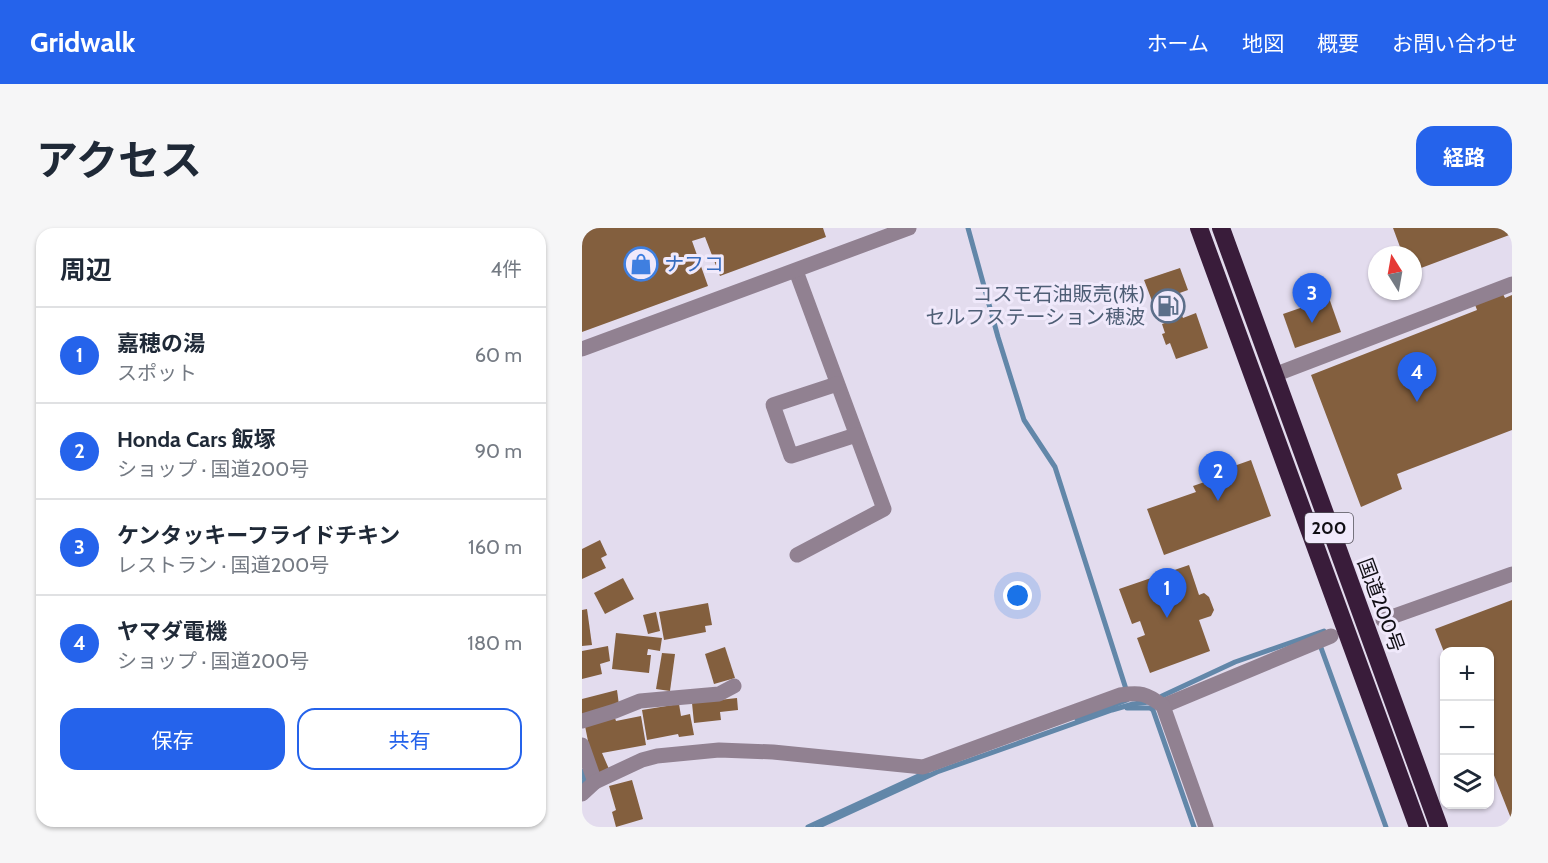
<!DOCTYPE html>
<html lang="ja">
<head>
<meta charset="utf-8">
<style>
  body { margin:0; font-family:Cabin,"Noto Sans JP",sans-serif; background:#f6f6f7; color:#1f2937 }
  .controls { position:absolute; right:18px; bottom:18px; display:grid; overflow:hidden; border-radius:12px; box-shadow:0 2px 4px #0004 }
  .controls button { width:54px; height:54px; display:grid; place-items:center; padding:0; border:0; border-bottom:2px solid #e0e1e3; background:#fff; color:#1f2937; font:30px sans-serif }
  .compass { position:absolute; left:786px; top:18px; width:54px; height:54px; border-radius:50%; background:#fff; box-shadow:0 2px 4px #0004; rotate:349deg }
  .you { position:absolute; left:436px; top:368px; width:21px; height:21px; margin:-15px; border:4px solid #fff; border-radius:50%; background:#1a73e8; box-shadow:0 0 0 9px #1a73e833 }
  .badge { display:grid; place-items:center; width:39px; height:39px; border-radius:50%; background:#2563eb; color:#fff; font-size:20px; font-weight:700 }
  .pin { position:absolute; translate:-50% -50px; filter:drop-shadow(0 2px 3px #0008) }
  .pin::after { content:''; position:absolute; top:32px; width:21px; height:18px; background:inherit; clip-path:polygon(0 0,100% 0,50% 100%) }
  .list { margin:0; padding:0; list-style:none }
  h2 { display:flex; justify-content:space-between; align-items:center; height:78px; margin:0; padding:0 24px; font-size:26px }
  h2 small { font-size:20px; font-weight:400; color:#747a83 }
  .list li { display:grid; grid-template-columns:39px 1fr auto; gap:18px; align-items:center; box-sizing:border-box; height:96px; padding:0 24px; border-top:2px solid #e0e1e3 }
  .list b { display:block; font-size:22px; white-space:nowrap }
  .list p { margin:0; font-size:20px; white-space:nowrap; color:#747a83 }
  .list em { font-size:20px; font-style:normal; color:#747a83 }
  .actions { display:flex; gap:12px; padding:18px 24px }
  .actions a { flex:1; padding:14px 0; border:2px solid #2563eb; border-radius:18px; text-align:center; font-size:21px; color:#2563eb }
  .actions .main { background:#2563eb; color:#fff }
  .icon { flex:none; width:33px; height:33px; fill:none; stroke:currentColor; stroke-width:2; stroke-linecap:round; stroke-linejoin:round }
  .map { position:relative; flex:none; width:930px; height:599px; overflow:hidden; border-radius:18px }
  header { display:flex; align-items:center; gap:36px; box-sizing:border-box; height:84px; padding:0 30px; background:#2563eb; color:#fff }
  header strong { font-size:28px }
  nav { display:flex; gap:33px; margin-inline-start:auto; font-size:21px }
  .intro { display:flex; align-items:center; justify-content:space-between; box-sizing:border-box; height:144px; padding:0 36px }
  h1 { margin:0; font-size:42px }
  .button { padding:15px 27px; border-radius:18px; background:#2563eb; color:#fff; font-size:21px; font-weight:700 }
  main { display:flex; gap:36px; padding:0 36px }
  aside { flex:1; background:#fff; border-radius:18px; box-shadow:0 2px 4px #0004 }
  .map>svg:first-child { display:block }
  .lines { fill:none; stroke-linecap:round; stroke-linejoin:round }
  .stream { stroke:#6287a9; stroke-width:5 }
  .building { fill:#835f3e }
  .street { stroke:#918191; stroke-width:15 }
  .highway { stroke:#391c3a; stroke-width:18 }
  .labels { text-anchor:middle; stroke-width:6; stroke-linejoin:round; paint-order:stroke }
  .shield { fill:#f0e9fb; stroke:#535059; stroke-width:1.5 }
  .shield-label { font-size:18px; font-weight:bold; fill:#100e14 }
  .shop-label { font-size:20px; fill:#366cbe; stroke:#f0e9fb; text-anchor:start }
  .service-label { font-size:20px; fill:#4e5e75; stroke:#f0e9fb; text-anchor:end }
  .street-label { font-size:20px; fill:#100e14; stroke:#f0e9fb }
</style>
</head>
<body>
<header>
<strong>Gridwalk</strong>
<nav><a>ホーム</a><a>地図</a><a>概要</a><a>お問い合わせ</a></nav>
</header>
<div class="intro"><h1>アクセス</h1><a class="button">経路</a></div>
<main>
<aside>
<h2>周辺<small>4件</small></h2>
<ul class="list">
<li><span class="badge">1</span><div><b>嘉穂の湯</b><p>スポット</p></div><em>60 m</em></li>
<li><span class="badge">2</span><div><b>Honda Cars 飯塚</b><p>ショップ · 国道200号</p></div><em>90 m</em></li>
<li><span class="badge">3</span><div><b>ケンタッキーフライドチキン</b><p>レストラン · 国道200号</p></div><em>160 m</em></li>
<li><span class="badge">4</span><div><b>ヤマダ電機</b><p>ショップ · 国道200号</p></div><em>180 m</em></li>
</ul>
<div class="actions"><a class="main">保存</a><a>共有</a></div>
</aside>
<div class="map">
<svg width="930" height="599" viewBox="0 0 930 599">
  <rect width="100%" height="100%" fill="#e3dcee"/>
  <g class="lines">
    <g class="stream">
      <polyline points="386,0 416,109 442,192 473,239 544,461"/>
      <polyline points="738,417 804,599"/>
      <polyline points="580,468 653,434 742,403"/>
      <polyline points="545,480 568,480 571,482 612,599"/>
      <polyline points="495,491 545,472"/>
      <polyline points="0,543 3,552 0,555"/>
      <polyline points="226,599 345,544"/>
      <polyline points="235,599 355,544 530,482 551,476 567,474"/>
    </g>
  </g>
  <g class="building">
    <polygon points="0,0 241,0 244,9 138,48 123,9 110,13 126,58 0,104"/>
    <polygon points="811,0 930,0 930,6 831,43 831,27 821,27"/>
    <polygon points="598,40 606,62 592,67 601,90 614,85 626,120 594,131 588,115 584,117 580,106 583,105 580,96 588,93 581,75 572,78 562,52"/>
    <polygon points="920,64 923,70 930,67 930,202 815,246 820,261 779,279 729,147 895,82 892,74"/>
    <polygon points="747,70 759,104 713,120 701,86"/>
    <polygon points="669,232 689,288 582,327 565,281 614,264 611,258 637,249 635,244"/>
    <polygon points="18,312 25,327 19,330 24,340 0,351 0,321"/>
    <polygon points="607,337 617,367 622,365 627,369 632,382 629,388 617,392 628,423 568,445 555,410 563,407 558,393 550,396 537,361"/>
    <polygon points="41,350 52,371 23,386 12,365"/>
    <polygon points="930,372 930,593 908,537 908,424 862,424 853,401"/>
    <polygon points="126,375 130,397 123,398 124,404 82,412 77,384"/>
    <polygon points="5,381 10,417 0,418 0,382"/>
    <polygon points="74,384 78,403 66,406 61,387"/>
    <polygon points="34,405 80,410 78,423 66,421 65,427 69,427 67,445 30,441"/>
    <polygon points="26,418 28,433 18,436 20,446 0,451 0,423"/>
    <polygon points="143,419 153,450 132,456 123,426"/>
    <polygon points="80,425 93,426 88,463 74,461"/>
    <polygon points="35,462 37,477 0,489 0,471"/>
    <polygon points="155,470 156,482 138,484 139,492 112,495 110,475"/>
    <polygon points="97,476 99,488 108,486 112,507 97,509 96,506 65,512 60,482"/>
    <polygon points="59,488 64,517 20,525 27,541 17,547 9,528 3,498 33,490 34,493"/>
    <polygon points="50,552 61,591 34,599 30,584 34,582 27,558"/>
  </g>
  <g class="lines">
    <g class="street">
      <polyline points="214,43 302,281 215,327"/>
      <polyline points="0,121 327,0"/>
      <polyline points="692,147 930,56"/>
      <polyline points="255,156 191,177 209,228 274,207"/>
      <polyline points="801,392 930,346"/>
      <polyline points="581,478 749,408"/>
      <polyline points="0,493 33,483 58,473 137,466 152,458"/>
      <polyline points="0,517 13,554"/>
      <path d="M0 566 13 554 60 532 75 528 137 522 191 524 341 539 538 467C558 464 564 465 581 478L624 599"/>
    </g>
    <g class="highway">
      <polyline points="617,0 836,599"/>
      <polyline points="639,0 857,599"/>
    </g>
  </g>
  <defs>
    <g id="shop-ring" transform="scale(1.725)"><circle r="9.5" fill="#f0e9fb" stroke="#3f7fe0" stroke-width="1.5"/><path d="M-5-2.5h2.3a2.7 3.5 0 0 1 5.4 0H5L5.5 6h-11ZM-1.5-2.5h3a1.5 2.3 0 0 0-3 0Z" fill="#3f7fe0"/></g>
    <g id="fuel-ring" transform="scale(1.725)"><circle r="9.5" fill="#f0e9fb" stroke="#5c6f8a" stroke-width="1.5"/><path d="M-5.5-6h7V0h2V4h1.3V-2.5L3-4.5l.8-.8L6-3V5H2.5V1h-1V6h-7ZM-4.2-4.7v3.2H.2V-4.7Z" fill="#5c6f8a"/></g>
  </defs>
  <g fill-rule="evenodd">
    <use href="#shop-ring" x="59" y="36"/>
    <use href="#fuel-ring" x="586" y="78"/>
  </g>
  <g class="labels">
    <rect class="shield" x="723" y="285" width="48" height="30" rx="4.5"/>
    <g class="shield-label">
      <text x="747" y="306">200</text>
    </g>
    <g class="shop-label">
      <text x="82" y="43">ナフコ</text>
    </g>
    <g class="service-label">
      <text x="563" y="73">コスモ石油販売(株)<tspan x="563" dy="23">セルフステーション穂波</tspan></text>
    </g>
    <g class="street-label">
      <text transform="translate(799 377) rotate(70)" y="7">国道200号</text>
    </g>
  </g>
</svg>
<div class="controls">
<button>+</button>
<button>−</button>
<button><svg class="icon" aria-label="layers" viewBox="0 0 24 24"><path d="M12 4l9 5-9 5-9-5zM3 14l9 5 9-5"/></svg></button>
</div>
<svg class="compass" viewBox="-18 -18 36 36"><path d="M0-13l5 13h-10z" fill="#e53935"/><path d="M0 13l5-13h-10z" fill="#747a83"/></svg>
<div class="you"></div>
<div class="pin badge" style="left:585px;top:390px">1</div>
<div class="pin badge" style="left:636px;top:273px">2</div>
<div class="pin badge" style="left:730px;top:95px">3</div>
<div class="pin badge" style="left:835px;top:174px">4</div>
</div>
</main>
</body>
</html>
